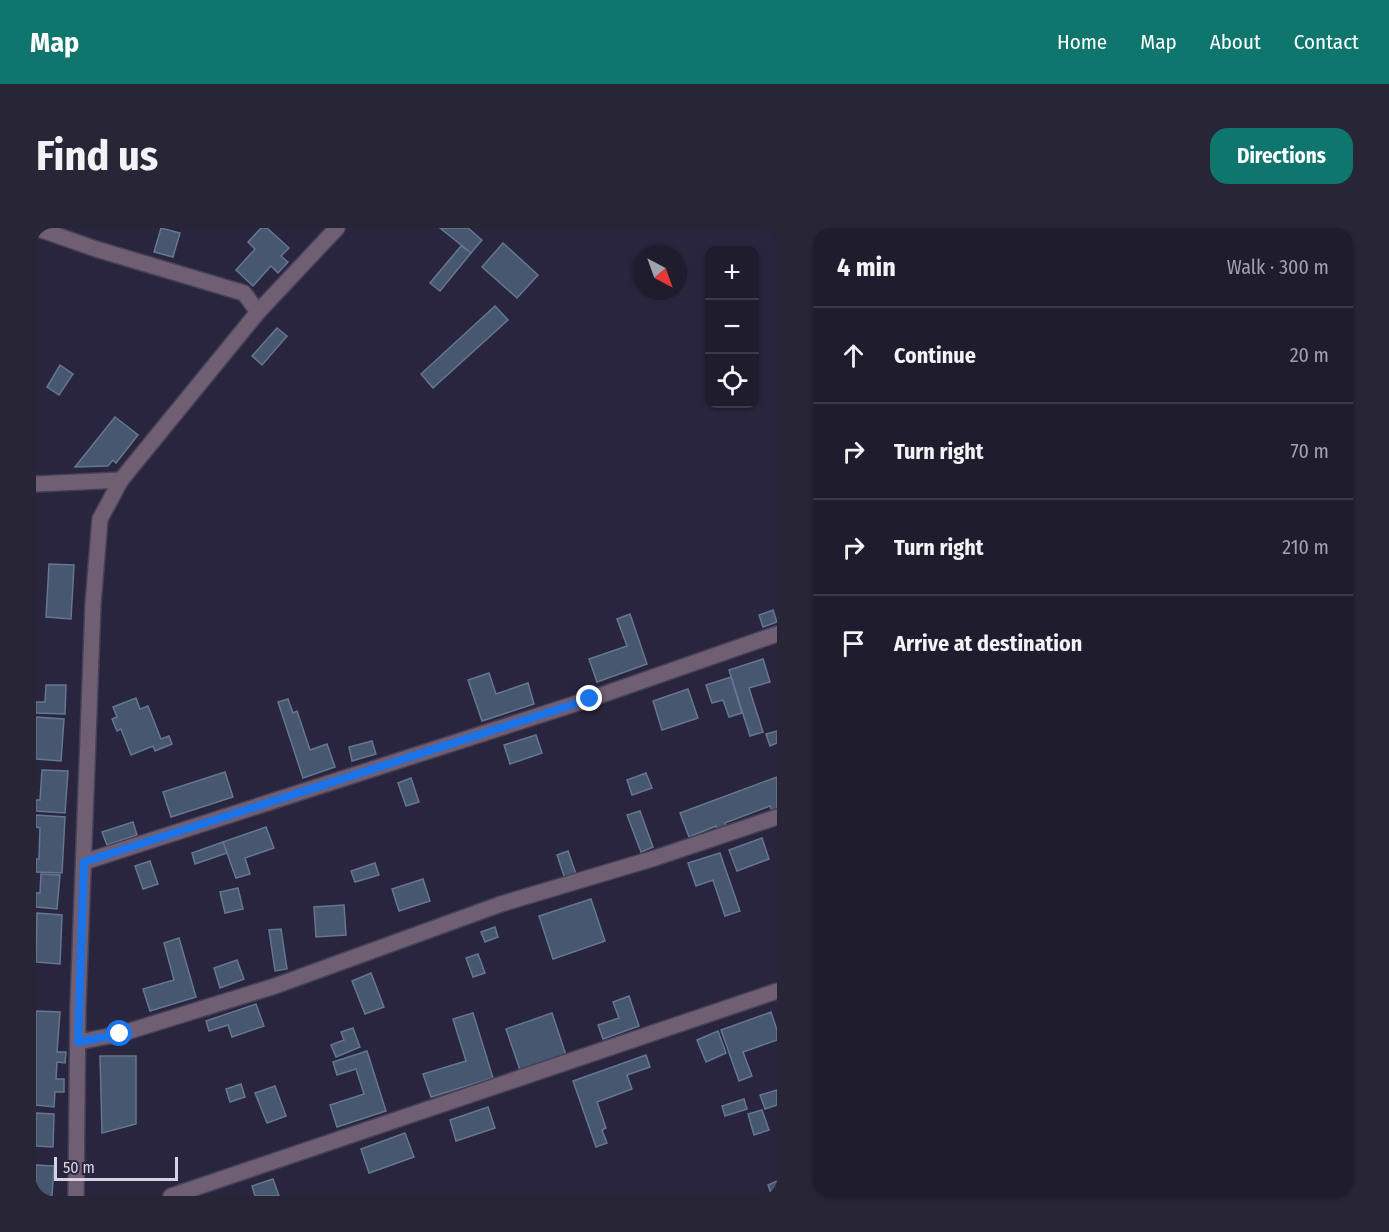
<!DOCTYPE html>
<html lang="en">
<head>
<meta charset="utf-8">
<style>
  body { margin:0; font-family:"Fira Sans Condensed",sans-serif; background:#272536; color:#f1f3f6 }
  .controls { position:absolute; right:18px; top:18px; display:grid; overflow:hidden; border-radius:12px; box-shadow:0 2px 4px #0004 }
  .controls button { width:54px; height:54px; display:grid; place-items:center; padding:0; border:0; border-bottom:2px solid #3c3a4a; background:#1f1c2e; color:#f1f3f6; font:30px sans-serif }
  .compass { position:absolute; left:597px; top:18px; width:54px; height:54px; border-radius:50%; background:#1f1c2e; box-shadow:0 2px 4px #0004; rotate:139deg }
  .scale { position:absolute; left:18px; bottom:15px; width:124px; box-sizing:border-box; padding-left:6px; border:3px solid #d6d4e4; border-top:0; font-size:16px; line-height:21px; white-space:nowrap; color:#d6d4e4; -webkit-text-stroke:4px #29253e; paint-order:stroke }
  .stop { position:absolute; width:18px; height:18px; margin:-14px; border:4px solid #1a73e8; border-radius:50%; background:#fff }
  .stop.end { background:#1a73e8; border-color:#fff; box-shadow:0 2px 6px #0008 }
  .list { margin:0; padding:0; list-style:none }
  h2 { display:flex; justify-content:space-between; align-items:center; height:78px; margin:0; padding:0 24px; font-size:26px }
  h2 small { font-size:20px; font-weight:400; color:#a1a1aa }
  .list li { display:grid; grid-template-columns:39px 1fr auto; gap:18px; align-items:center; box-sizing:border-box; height:96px; padding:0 24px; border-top:2px solid #3c3a4a }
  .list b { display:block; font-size:22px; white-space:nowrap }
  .list em { font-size:20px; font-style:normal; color:#a1a1aa }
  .icon { flex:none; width:33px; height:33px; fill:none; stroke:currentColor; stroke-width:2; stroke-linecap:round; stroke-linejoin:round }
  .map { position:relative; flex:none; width:741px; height:968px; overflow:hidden; border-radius:18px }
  header { display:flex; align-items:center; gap:36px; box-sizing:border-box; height:84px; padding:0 30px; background:#0f766e; color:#fff }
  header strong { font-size:28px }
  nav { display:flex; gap:33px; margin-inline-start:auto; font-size:21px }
  .intro { display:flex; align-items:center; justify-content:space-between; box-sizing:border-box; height:144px; padding:0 36px }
  h1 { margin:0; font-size:42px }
  .button { padding:15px 27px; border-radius:18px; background:#0f766e; color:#fff; font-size:21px; font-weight:700 }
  main { display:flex; gap:36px; padding:0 36px }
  aside { flex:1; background:#1f1c2e; border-radius:18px; box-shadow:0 2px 4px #0004 }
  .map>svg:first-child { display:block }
  .building { fill:#46576f; stroke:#657790; stroke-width:1.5 }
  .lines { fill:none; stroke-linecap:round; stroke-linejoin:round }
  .street-casing { stroke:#454159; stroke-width:18 }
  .street { stroke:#705e72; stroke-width:15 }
  .route { stroke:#1a73e8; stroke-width:8 }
</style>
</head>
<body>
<header>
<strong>Map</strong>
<nav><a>Home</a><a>Map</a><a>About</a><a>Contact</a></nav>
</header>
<div class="intro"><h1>Find us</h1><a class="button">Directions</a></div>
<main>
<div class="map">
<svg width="741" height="968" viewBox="0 0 741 968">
  <rect width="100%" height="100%" fill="#29253e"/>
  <g class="building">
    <polygon points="125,0 144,5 137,29 118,24"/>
    <polygon points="225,0 231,0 253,20 245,28 252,34 242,45 235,38 217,58 200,42 219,21 212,14"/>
    <polygon points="404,0 432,0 446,12 435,25"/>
    <polygon points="467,15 502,47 481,70 446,39"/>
    <polygon points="425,18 435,25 404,63 394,55"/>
    <polygon points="459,78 472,92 397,160 385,146"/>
    <polygon points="241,100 251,108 226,137 216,128"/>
    <polygon points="24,137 37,146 23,167 11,159"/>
    <polygon points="79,189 102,207 80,235 77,232 72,238 39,239"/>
    <polygon points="13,336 38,337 35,391 10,389"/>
    <polygon points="737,382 741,394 727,399 723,387"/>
    <polygon points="594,386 611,436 561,454 553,431 591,418 581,391"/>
    <polygon points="727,431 734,454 713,460 727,504 714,508 693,442"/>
    <polygon points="453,445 460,466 492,455 498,476 446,493 432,452"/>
    <polygon points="695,449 706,485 693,489 687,472 676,475 670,457"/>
    <polygon points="10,457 30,457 29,486 0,485 0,474 9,474"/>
    <polygon points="652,461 662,490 626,502 617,473"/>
    <polygon points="100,470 104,481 112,478 125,511 133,508 136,516 119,523 117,518 95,527 85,501 81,503 76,491 81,489 77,479"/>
    <polygon points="252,471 257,485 261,483 274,522 291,516 299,539 267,550 242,474"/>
    <polygon points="0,489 28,491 25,533 0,531"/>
    <polygon points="741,503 741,515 734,518 730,506"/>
    <polygon points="500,507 506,525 474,536 468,517"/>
    <polygon points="336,513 340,526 316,533 313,519"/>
    <polygon points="6,542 32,543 29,585 0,583 0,572 4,572"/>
    <polygon points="189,544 197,569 135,589 127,564"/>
    <polygon points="610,545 616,560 596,567 591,552"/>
    <polygon points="741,549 741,584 737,585 734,578 689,595 691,601 682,604 680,598 653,609 644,585"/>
    <polygon points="375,550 383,574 370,578 362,555"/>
    <polygon points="604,583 617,619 605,624 591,587"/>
    <polygon points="0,587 29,589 26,645 0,644 0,631 3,631 4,600 0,599"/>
    <polygon points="97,594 101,607 71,617 66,604"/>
    <polygon points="230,599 238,620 209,630 214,646 200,650 187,614"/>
    <polygon points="726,610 733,631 701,643 693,622"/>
    <polygon points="187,614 191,625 159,636 156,625"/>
    <polygon points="532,623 540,646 529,651 521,627"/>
    <polygon points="684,625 704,683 689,688 677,652 660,658 652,635"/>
    <polygon points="114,633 122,656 107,661 99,638"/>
    <polygon points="339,635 343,647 319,654 315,643"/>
    <polygon points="5,646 24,647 21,681 0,679 0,665 4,665"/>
    <polygon points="387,651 394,673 363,683 356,661"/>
    <polygon points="202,660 207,681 189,685 184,664"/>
    <polygon points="555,671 569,713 517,731 503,688"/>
    <polygon points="308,677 310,707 280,709 278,679"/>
    <polygon points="1,685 26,687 24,736 0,734"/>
    <polygon points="459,699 462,709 449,714 445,704"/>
    <polygon points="245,701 251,741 239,743 233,702"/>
    <polygon points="143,710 160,769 114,783 107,761 138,752 128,715"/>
    <polygon points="442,726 449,745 437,749 430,730"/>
    <polygon points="201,732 208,751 184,760 178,740"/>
    <polygon points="335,745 348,779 329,786 316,753"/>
    <polygon points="593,768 603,798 567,811 562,797 583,790 577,774"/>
    <polygon points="220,776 228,798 196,809 192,797 173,803 170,793"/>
    <polygon points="0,783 24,784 21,824 30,824 29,835 21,834 20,851 28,851 28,864 19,864 18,879 0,877"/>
    <polygon points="735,784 741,802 741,812 707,824 716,848 703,853 685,802"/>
    <polygon points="437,785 457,850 395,869 387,846 430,833 417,791"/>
    <polygon points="516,785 530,827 484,842 470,801"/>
    <polygon points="317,800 324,819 300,829 295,817 308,812 305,804"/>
    <polygon points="682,803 690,825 670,834 661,812"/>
    <polygon points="331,823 350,883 301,899 294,877 328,866 320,841 301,847 297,834"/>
    <polygon points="610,827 614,839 591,847 596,861 561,874 570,900 566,902 571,915 560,919 537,853"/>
    <polygon points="64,828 100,828 100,896 66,905"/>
    <polygon points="205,856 209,869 194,874 190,861"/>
    <polygon points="239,858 250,888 231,895 219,865"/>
    <polygon points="741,862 741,877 729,881 724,867"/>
    <polygon points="708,871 711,881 689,888 686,878"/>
    <polygon points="452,879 459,900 420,913 414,892"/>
    <polygon points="726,882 733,902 718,907 712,886"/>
    <polygon points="0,885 18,886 17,919 0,918"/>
    <polygon points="369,905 378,929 333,945 325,921"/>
    <polygon points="0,937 18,938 16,968 0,968"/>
    <polygon points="237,951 243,968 219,968 216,958"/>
    <polygon points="741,953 741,968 736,968 732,957"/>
  </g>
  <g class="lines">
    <g class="street-casing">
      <g id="street">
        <polyline points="0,0 60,21 208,65 222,84"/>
        <polyline points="0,256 85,252"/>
        <polyline points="48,634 554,471 741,406"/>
        <polyline points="42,814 84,806 239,758 465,676 619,630 741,589"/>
        <polyline points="40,968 42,777 57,376 64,291 85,252 222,84 301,0"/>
        <polyline points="135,968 741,763"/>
      </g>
    </g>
    <use href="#street" class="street"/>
  </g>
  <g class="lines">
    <polyline class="route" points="84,806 42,814 48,634 554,471"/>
  </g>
</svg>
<div class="controls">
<button>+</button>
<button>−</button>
<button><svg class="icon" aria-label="locate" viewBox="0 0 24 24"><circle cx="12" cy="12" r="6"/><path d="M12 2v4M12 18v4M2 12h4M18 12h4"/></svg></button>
</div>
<svg class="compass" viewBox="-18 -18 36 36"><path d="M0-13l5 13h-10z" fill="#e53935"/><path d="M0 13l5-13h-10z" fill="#a1a1aa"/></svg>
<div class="scale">50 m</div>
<div class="stop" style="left:84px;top:806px"></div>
<div class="stop end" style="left:554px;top:471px"></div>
</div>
<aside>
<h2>4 min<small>Walk · 300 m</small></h2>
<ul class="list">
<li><svg class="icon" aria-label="ahead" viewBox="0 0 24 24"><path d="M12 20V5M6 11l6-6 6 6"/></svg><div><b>Continue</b></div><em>20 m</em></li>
<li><svg class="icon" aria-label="right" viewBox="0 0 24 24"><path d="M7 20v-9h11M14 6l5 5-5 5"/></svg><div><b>Turn right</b></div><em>70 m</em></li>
<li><svg class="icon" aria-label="right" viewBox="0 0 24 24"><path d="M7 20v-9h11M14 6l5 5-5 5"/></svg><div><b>Turn right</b></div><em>210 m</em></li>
<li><svg class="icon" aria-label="arrive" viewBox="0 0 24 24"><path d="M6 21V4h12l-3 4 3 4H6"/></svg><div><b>Arrive at destination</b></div></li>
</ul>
</aside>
</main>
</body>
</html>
